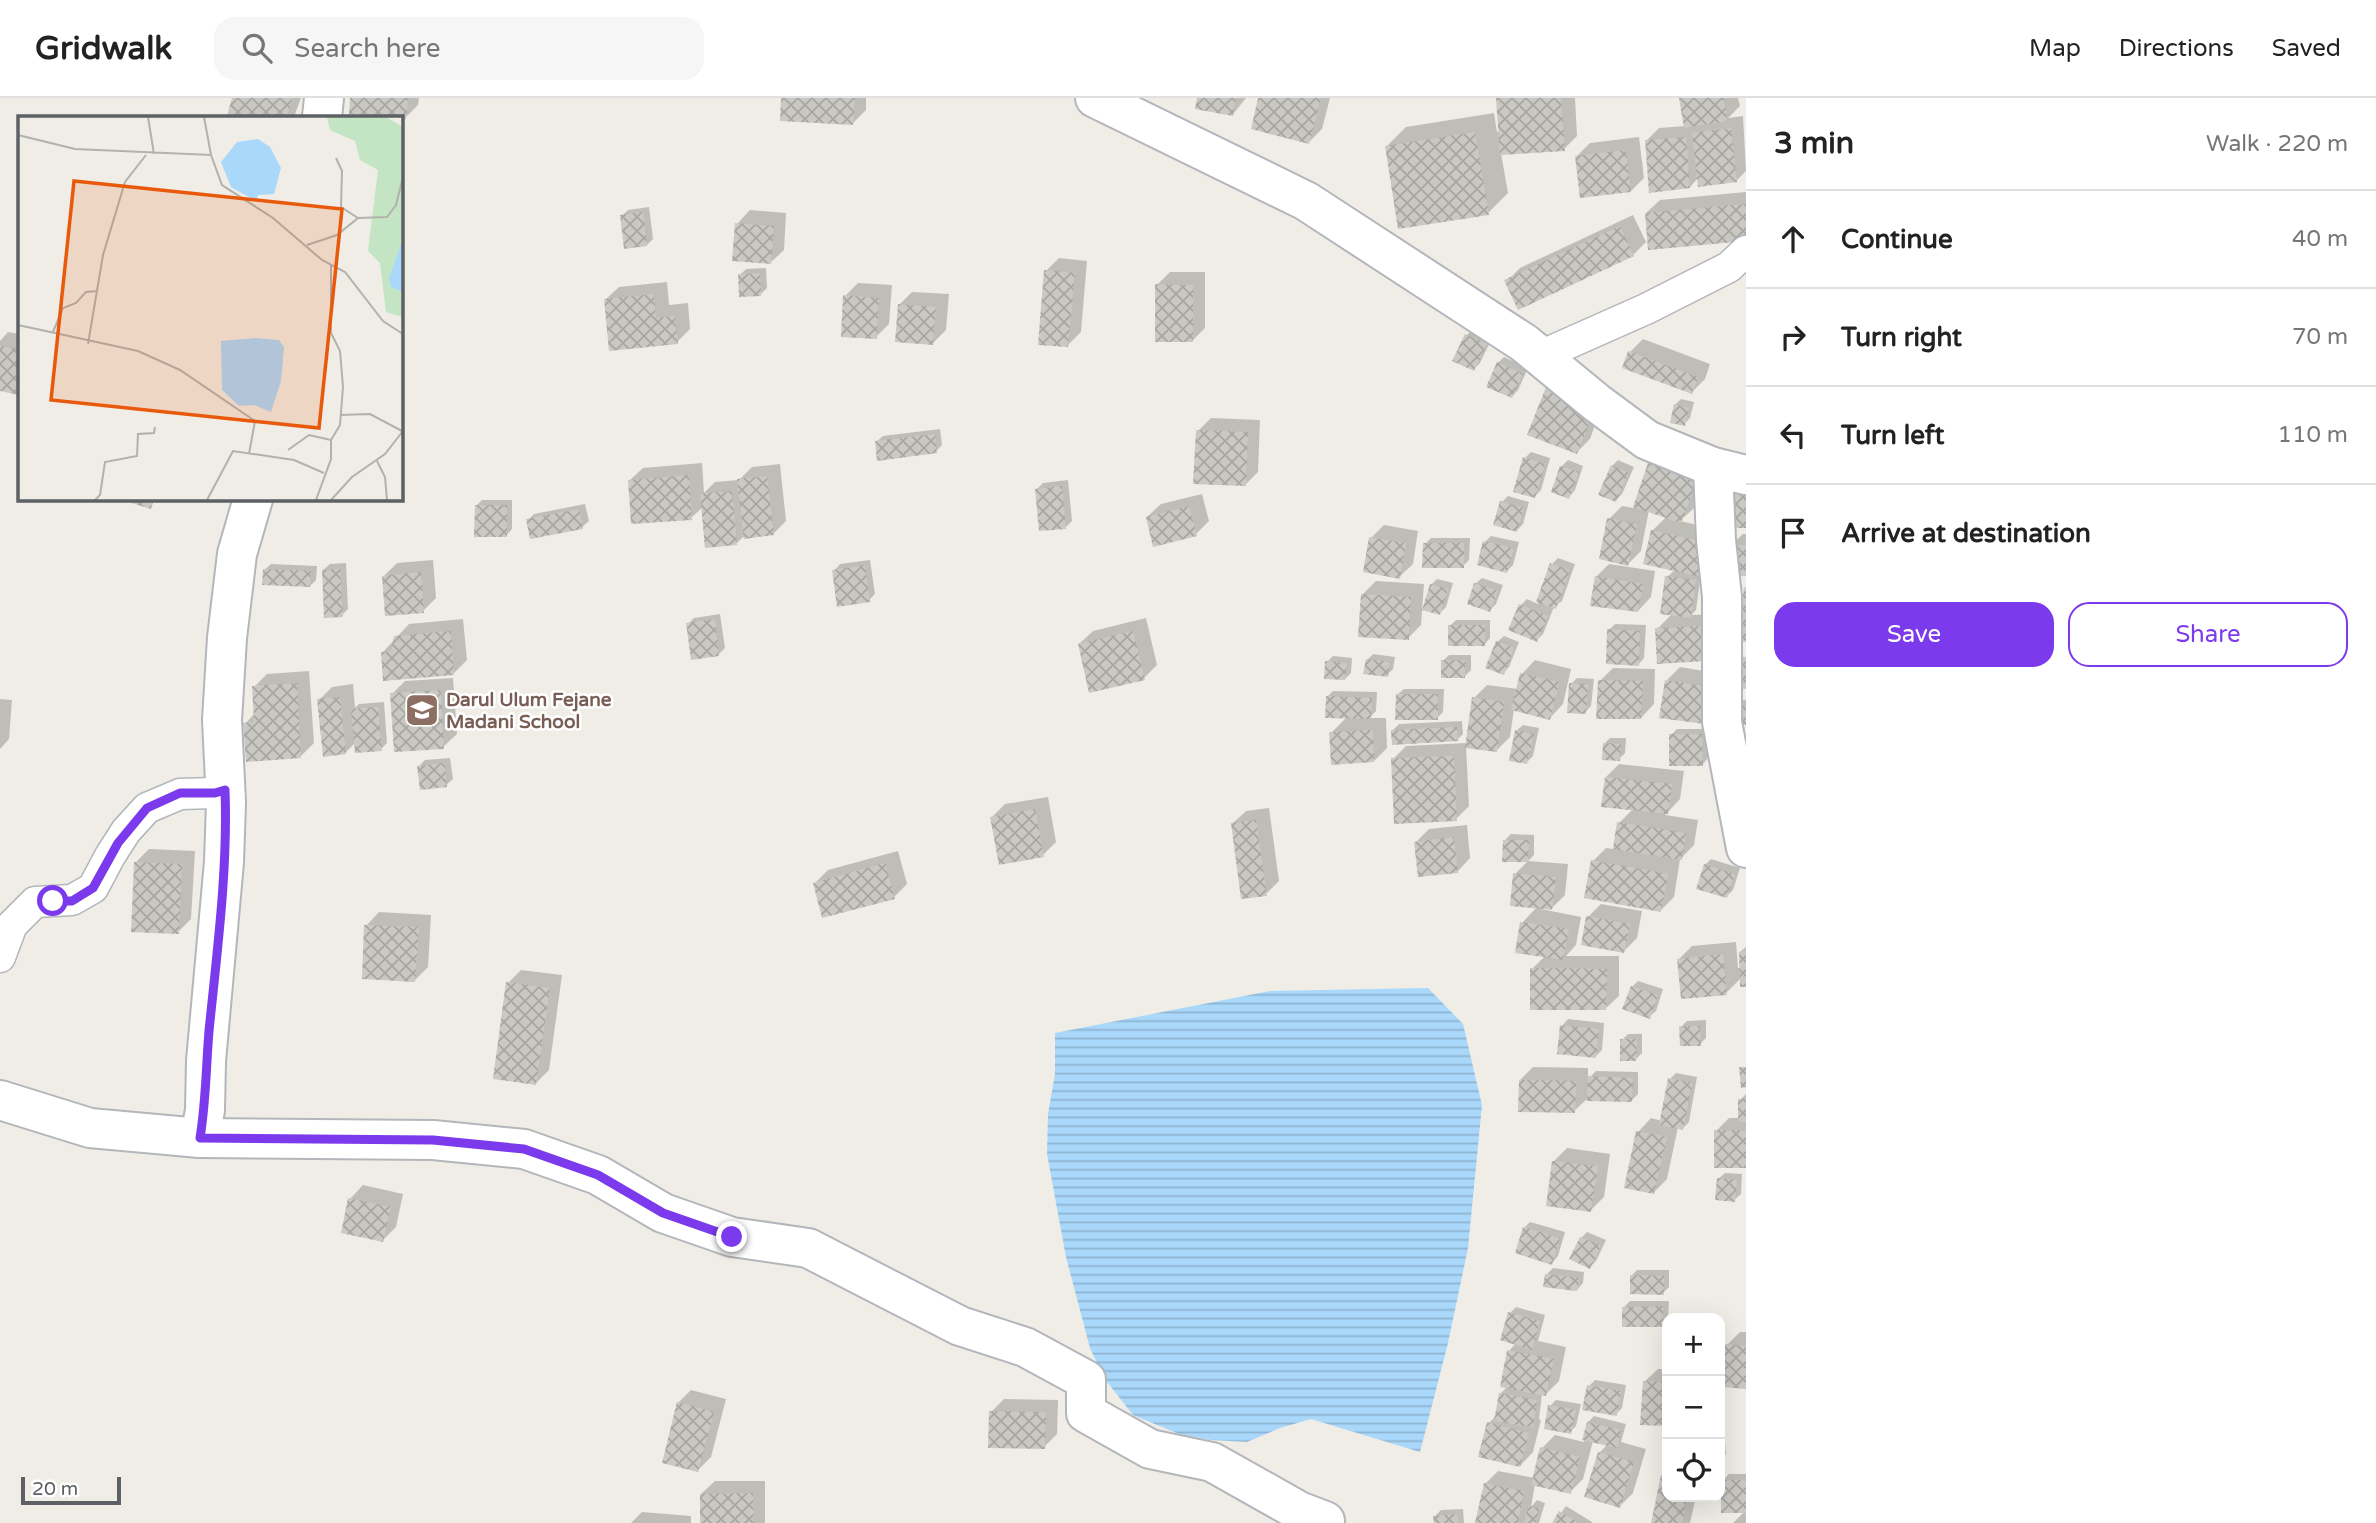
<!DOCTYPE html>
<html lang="en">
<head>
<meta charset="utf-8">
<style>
  body { margin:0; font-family:"Varela Round",sans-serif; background:#f6f6f6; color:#222 }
  .controls { position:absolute; right:21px; bottom:21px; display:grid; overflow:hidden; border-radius:14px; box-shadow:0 7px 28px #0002 }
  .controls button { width:63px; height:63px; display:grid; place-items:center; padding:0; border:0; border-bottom:2px solid #e0e0e0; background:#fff; color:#222; font:35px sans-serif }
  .scale { position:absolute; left:21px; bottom:18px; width:100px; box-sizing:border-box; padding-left:7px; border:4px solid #5d6165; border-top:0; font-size:19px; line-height:24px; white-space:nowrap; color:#5d6165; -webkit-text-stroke:5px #fff; paint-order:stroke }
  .stop { position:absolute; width:21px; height:21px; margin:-16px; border:5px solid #7c3aed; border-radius:50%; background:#fff }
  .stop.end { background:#7c3aed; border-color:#fff; box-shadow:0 2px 7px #0008 }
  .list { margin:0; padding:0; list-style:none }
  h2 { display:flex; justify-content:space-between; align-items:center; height:91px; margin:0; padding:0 28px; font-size:30px }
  h2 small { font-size:23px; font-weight:400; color:#767676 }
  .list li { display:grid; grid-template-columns:46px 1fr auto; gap:21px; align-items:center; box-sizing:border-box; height:98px; padding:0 28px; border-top:2px solid #e0e0e0 }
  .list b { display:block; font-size:26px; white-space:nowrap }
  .list em { font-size:23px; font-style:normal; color:#767676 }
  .actions { display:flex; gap:14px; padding:21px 28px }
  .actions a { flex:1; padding:16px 0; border:2px solid #7c3aed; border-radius:21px; text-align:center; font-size:24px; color:#7c3aed }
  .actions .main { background:#7c3aed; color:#fff }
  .icon { flex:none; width:38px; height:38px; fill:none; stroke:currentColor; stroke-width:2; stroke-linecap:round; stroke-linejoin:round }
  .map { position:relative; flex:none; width:1746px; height:1425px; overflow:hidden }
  header { display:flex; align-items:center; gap:42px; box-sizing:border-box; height:98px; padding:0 35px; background:#fff; border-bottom:2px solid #e0e0e0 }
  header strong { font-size:33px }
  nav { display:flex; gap:38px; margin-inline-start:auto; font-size:24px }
  .search { width:490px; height:63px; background:#f6f6f6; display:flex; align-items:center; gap:18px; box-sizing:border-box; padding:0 24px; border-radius:21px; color:#767676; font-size:26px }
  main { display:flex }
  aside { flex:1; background:#fff }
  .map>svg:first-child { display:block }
  .water { fill:url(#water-rules) }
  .shadow { fill:#0003 }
  .building { fill:url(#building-cross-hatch) }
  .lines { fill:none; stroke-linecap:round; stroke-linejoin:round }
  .pedestrian-casing { stroke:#b3b6ba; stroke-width:33 }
  .minor-casing { stroke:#b3b6ba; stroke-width:42 }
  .pedestrian { stroke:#fff; stroke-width:30 }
  .minor { stroke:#fff; stroke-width:38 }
  .route { stroke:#7c3aed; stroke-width:9 }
  .labels { text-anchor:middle; stroke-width:5; stroke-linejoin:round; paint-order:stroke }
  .education-label { font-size:19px; font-weight:bold; fill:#785e54; stroke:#fff; text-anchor:start }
  .inset-road { fill:none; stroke:#b1b1ae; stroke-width:2 }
  .view { fill:#e8590c; fill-opacity:0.15; stroke:#e8590c; stroke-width:3.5 }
  .inset-edge { fill:none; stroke:#5d6165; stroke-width:3.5 }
</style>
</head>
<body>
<header>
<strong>Gridwalk</strong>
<div class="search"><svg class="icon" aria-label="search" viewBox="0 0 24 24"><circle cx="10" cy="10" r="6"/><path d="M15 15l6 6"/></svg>Search here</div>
<nav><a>Map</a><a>Directions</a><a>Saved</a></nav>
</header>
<main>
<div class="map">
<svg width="1746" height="1425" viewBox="0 0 1746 1425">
  <defs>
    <pattern id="water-rules" width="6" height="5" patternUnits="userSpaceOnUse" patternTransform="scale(1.75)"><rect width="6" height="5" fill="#a9d8fb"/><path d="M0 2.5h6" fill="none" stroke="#8db3cf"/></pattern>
    <pattern id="building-cross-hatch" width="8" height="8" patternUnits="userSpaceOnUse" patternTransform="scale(1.75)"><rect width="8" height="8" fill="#cac8c2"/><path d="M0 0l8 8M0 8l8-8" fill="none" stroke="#a7a6a1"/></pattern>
  </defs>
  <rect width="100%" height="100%" fill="#efede6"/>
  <polygon class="water" points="1428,890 1463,926 1482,1007 1468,1150 1448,1245 1420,1354 1311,1321 1280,1330 1247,1344 1211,1342 1179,1336 1133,1317 1104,1280 1090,1250 1066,1159 1047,1056 1048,1016 1055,976 1055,935 1270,893"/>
  <g class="shadow">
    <polygon points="234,0 301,0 294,19 240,19 230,17"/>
    <polygon points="352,0 419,0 418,7 405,20 350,14"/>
    <polygon points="782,0 866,0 866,12 853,25"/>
    <polygon points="1199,0 1246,0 1233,16"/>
    <polygon points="1260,0 1330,0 1322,31 1309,44"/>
    <polygon points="1498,0 1575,0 1577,38 1564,51 1501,55 1508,95 1488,115 1386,49 1406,29 1494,15 1497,34 1500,34"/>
    <polygon points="1681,0 1738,0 1740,8 1728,20 1743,18 1746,73 1736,83 1699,79 1690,89 1646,43 1659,30 1685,28"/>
    <polygon points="1639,39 1644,80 1631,93 1577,58 1590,45"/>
    <polygon points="1746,94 1746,142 1646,115 1660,102"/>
    <polygon points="649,109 653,141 647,147 622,118 628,112"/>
    <polygon points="750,112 786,115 784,152 770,165 737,126"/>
    <polygon points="1633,117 1646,144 1633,157 1507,183 1520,170"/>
    <polygon points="1059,160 1087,163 1081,234 1068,247 1046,173"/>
    <polygon points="766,170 767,190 761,196 740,177 746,171"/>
    <polygon points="1170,174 1205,174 1205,230 1192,243 1157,187"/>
    <polygon points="667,184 669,207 688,205 690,231 677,244 605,202 619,189"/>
    <polygon points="858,185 892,187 889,226 876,239 845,198"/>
    <polygon points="912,194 949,196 946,232 933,245 899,207"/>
    <polygon points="1473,231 1492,240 1480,265 1474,271 1467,237"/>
    <polygon points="8,234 19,236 19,295 0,291 0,243"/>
    <polygon points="1643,241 1710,266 1705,281 1692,294 1630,254"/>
    <polygon points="1504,259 1528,270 1518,292 1512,298 1498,265"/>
    <polygon points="1560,277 1607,295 1590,341 1577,354 1547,290"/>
    <polygon points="1681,301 1694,304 1690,320 1684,326 1675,307"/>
    <polygon points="1211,320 1260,322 1258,374 1245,387 1198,333"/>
    <polygon points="940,331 942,347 936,353 876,344 883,338"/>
    <polygon points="1531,354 1550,360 1541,392 1535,398 1525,360"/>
    <polygon points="1651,360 1710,363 1694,410 1680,423 1720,432 1701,476 1696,512 1691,517 1717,516 1719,549 1657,531 1672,516 1667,479 1675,472 1652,433 1667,418 1649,412 1641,453 1628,466 1609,421 1622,408 1634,410"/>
    <polygon points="1568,362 1583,368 1575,392 1569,399 1561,369"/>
    <polygon points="1618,362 1634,369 1622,396 1616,402 1612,368"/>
    <polygon points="702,365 704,395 715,384 739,382 752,369 780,366 786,423 773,436 743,439 736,446 703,409 691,420 629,383 643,370"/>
    <polygon points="1068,382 1072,423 1066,429 1037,391 1043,385"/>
    <polygon points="1202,396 1209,423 1196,436 1147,419 1161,406"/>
    <polygon points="1508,398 1529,404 1523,426 1517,432 1502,404"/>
    <polygon points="482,402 512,402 512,431 506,438 476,408"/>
    <polygon points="585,406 589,423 582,429 528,422 534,416"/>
    <polygon points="1384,427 1418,433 1413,466 1399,479 1371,440"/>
    <polygon points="1743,436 1746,436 1746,476 1732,477 1729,449"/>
    <polygon points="1491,438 1519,444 1513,467 1507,473 1485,444"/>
    <polygon points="1431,440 1470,440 1469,462 1463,468 1425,446"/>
    <polygon points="1558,460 1575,466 1562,503 1554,509 1543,536 1537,542 1521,507 1527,501 1538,506 1552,466"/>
    <polygon points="433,462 436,500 423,513 384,478 397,465"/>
    <polygon points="870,462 875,496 869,502 834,473 840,466"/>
    <polygon points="346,465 348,511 342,517 323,472 330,466"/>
    <polygon points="271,466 317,468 316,482 310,488 264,472"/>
    <polygon points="1609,466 1655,473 1651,499 1638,513 1596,479"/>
    <polygon points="1482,480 1503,487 1496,506 1490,512 1475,486"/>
    <polygon points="1437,481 1453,485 1446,509 1440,515 1431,487"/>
    <polygon points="1376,483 1424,486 1421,527 1408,540 1362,497"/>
    <polygon points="720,516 725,550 719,556 688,526 694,520"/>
    <polygon points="1146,520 1157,567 1144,580 1079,546 1093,533"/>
    <polygon points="463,521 467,562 454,575 383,554 409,526"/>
    <polygon points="1456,522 1490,522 1490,540 1484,547 1450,528"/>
    <polygon points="1615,526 1646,527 1644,560 1638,567 1609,532"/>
    <polygon points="1504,538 1519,544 1509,569 1503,575 1497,544"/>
    <polygon points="1373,556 1395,559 1393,571 1387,577 1367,562"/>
    <polygon points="1449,557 1471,557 1471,572 1465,578 1443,563"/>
    <polygon points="1333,558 1352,560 1351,575 1345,581 1327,564"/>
    <polygon points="1535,562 1571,571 1563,606 1550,620 1514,611 1510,639 1497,652 1466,648 1469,708 1456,721 1393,661 1406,648 1467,645 1474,600 1487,587 1518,591 1522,576"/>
    <polygon points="1680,569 1722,576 1716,612 1667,582"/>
    <polygon points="1613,570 1655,571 1654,606 1641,620 1600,583"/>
    <polygon points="309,573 314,645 301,658 245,626 255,615 254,589 267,576"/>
    <polygon points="453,580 457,636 443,649 392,596 405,583"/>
    <polygon points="1577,580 1594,581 1591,608 1585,614 1571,586"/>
    <polygon points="353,586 355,610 359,606 384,604 387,645 381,651 356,644 345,655 319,602 332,589"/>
    <polygon points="1404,591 1444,591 1443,614 1437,620 1397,597"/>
    <polygon points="1333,593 1377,594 1376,613 1369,620 1386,620 1387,650 1374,663 1331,635 1348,618 1327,599"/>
    <polygon points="0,601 12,602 9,641 0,651"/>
    <polygon points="1737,601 1746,602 1746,625 1729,623"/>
    <polygon points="1462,623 1463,636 1457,642 1393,632 1399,626"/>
    <polygon points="1523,627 1539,630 1533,658 1527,664 1516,633"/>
    <polygon points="1677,631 1708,631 1708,660 1702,667 1671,637"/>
    <polygon points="1610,640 1626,640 1625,655 1619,661 1604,646"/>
    <polygon points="450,660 453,681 446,687 419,668 425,662"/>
    <polygon points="1619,666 1684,673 1680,701 1665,717 1698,722 1694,747 1680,761 1674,799 1661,812 1593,763 1606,750 1614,751 1619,725 1633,711 1606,679"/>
    <polygon points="1048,699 1056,744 1043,757 992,719 1005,706"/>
    <polygon points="1269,710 1279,783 1266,796 1232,726 1246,713"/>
    <polygon points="1467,727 1470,760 1457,774 1416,744 1429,731"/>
    <polygon points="1511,736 1534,737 1534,757 1528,763 1568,766 1565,797 1552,810 1515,776 1528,763 1505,742"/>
    <polygon points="149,751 195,753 191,821 178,834 135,765"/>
    <polygon points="898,753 907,786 894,799 815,785 828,772"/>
    <polygon points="1711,761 1740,770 1733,792 1727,798 1705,767"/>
    <polygon points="1601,806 1642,813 1637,840 1624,853 1588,819"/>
    <polygon points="1536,810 1581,819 1576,847 1566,858 1619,858 1619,898 1605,911 1532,871 1545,858 1522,825"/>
    <polygon points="379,814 431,817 428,869 415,882 366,828"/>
    <polygon points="1736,844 1738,870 1741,870 1740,854 1746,849 1746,887 1742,888 1741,880 1726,895 1679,861 1692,848"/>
    <polygon points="521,872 562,877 549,972 536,985 508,885"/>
    <polygon points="1638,883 1663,891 1656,913 1649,919 1632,889"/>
    <polygon points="1568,921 1604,925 1602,952 1596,958 1562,928"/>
    <polygon points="1706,922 1706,940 1700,946 1681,929 1687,923"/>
    <polygon points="1628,936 1642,936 1642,955 1636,961 1622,942"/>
    <polygon points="1533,969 1588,970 1588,981 1596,973 1638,974 1638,996 1632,1002 1587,1001 1574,1013 1520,982"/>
    <polygon points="1676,975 1697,979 1689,1024 1683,1030 1678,1029 1667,1081 1653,1095 1638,1034 1651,1020 1662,1023 1670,981"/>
    <polygon points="1746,996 1746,1069 1715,1068 1716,1033 1729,1020 1740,1020 1740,1002"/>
    <polygon points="1567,1050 1610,1056 1604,1099 1591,1112 1554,1063"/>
    <polygon points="1725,1075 1742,1076 1741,1096 1734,1102 1718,1081"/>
    <polygon points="363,1087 403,1096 396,1129 383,1142 350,1101"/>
    <polygon points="1530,1124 1565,1134 1558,1158 1552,1165 1524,1130"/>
    <polygon points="1587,1134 1606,1142 1596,1163 1590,1169 1581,1140"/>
    <polygon points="1553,1170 1584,1174 1583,1185 1577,1192 1547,1176"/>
    <polygon points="1637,1172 1669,1172 1669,1189 1663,1195 1631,1178"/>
    <polygon points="1630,1203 1669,1203 1668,1220 1662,1227 1624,1209"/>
    <polygon points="1516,1209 1545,1217 1538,1243 1566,1249 1559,1283 1546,1296 1542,1296 1539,1321 1541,1322 1533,1354 1520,1368 1489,1325 1497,1317 1500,1296 1507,1289 1509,1253 1516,1245 1510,1215"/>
    <polygon points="1740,1234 1746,1234 1746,1289 1723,1287 1727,1247"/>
    <polygon points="1658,1271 1667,1271 1667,1326 1642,1325 1644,1284"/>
    <polygon points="1595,1282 1626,1287 1622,1310 1616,1316 1589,1288"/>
    <polygon points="691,1292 726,1301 711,1359 698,1372 678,1305"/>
    <polygon points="1004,1301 1058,1302 1057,1336 1044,1349 991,1314"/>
    <polygon points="1556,1302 1581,1306 1576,1328 1570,1334 1550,1308"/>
    <polygon points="1594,1318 1626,1326 1621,1344 1646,1351 1633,1395 1620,1408 1587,1398 1600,1354 1608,1346 1593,1343 1583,1381 1570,1394 1535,1386 1531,1409 1537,1402 1545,1405 1539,1425 1477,1425 1485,1386 1498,1373 1535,1380 1542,1350 1555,1337 1584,1344 1588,1324"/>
    <polygon points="1720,1331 1724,1331 1726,1356 1720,1362"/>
    <polygon points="1667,1374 1667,1399 1696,1399 1690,1425 1653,1425 1663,1378"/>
    <polygon points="1729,1376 1746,1376 1746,1425 1733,1425 1745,1413 1723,1382"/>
    <polygon points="715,1383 765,1383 765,1425 702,1425 701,1396"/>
    <polygon points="1566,1408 1592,1424 1592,1425 1554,1425"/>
    <polygon points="1463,1411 1464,1425 1435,1425 1435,1418 1441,1412"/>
    <polygon points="642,1414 691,1418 691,1425 631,1425"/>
  </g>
  <g class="building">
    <polygon points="232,0 292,0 287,19 227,18"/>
    <polygon points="350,0 408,0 406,22 401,19 349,16"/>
    <polygon points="781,0 855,0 853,27 780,23"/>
    <polygon points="1197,0 1236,0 1233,18 1195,11"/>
    <polygon points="1258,0 1321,0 1309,46 1251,31"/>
    <polygon points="1496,0 1561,0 1565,53 1500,57"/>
    <polygon points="1679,0 1724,0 1727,23 1684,30"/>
    <polygon points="1731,30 1737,84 1698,89 1692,35"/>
    <polygon points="1475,34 1489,117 1398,131 1385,48"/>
    <polygon points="1686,39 1690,90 1649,95 1645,42"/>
    <polygon points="1626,52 1631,94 1580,100 1575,58"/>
    <polygon points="1746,106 1746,143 1648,152 1645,115"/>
    <polygon points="643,114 647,148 624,151 620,117"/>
    <polygon points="735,125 774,128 771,166 732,163"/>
    <polygon points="1620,128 1634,158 1518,212 1504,182"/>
    <polygon points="1044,172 1075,175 1068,249 1038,247"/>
    <polygon points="760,175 761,198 739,199 738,176"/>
    <polygon points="1155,186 1193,187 1193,244 1155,244"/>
    <polygon points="654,196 656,220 675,218 678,246 609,253 604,201"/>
    <polygon points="843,197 879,200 877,241 841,239"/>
    <polygon points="898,206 936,209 933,247 895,244"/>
    <polygon points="1465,236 1487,246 1474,273 1452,263"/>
    <polygon points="0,248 19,251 19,297 0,293"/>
    <polygon points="1628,253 1698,279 1692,296 1622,270"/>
    <polygon points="1497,264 1523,276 1512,300 1486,289"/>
    <polygon points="1546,289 1596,308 1577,356 1527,337"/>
    <polygon points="1674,306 1689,310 1685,328 1670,325"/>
    <polygon points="1196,332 1248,334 1246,388 1193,386"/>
    <polygon points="935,336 937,355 877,363 875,343"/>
    <polygon points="1523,359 1545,366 1535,400 1513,394"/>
    <polygon points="1650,359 1699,376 1681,425 1633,409"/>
    <polygon points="1611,367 1629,375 1616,404 1598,397"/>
    <polygon points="1560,368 1579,374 1569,401 1551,394"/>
    <polygon points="689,377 692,422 631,426 628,382"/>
    <polygon points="767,378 774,437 744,441 737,381"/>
    <polygon points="1062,388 1066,431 1039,433 1035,391"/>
    <polygon points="1729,390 1746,391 1746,430 1728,430"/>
    <polygon points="732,393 737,447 705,450 700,396"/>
    <polygon points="129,401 154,401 151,411 128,404"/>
    <polygon points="1500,403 1524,410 1517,434 1493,427"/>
    <polygon points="475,407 507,407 507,439 474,439"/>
    <polygon points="1189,408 1197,438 1153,449 1146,419"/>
    <polygon points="579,411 583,431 530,441 526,421"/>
    <polygon points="1607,420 1637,426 1628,468 1599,461"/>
    <polygon points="1651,432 1708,445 1700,479 1643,466"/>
    <polygon points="1369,439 1406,445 1400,481 1363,474"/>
    <polygon points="1483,443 1514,450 1507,475 1477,467"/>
    <polygon points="1423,445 1464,445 1464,470 1422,470"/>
    <polygon points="1746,447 1746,478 1730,479 1728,448"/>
    <polygon points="1550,465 1570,472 1556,511 1536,504"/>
    <polygon points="865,467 870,504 837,509 832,472"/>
    <polygon points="263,471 311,473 310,489 262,487"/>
    <polygon points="340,471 343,519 324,520 322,472"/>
    <polygon points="421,474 424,515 385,518 382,478"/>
    <polygon points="1595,478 1643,486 1638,514 1590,508"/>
    <polygon points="1665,478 1696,482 1691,520 1660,516"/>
    <polygon points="1474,485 1498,493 1490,514 1467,506"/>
    <polygon points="1430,486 1448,491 1440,517 1422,512"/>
    <polygon points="1744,489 1746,490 1746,544 1738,543"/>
    <polygon points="1361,496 1411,499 1409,542 1358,539"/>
    <polygon points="1519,506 1548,518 1537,544 1508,532"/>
    <polygon points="715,521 719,558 691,562 686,525"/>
    <rect x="1448" y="527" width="37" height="21"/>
    <polygon points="1705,528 1706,563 1657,566 1655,530"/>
    <polygon points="1607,531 1640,533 1639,568 1606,566"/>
    <polygon points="451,533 454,577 383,583 381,554 391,553 394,538"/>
    <polygon points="1133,533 1145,582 1089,595 1078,546"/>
    <polygon points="1496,543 1514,550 1504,577 1485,570"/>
    <polygon points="1741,558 1746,559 1746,591 1736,590"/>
    <polygon points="1366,561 1390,564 1388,579 1363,576"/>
    <rect x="1441" y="562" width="24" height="18"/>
    <polygon points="1325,563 1347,565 1345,582 1324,581"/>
    <polygon points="1520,575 1559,584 1550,622 1511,612"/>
    <polygon points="1598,582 1643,583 1641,621 1596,621"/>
    <polygon points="1665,582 1710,589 1704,626 1659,620"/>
    <polygon points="297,585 301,660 246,664 243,625 254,624 252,588"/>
    <polygon points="1569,585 1588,586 1586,616 1567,615"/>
    <polygon points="441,592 444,651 394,654 390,595"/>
    <polygon points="1396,596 1438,596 1438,622 1395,622"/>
    <polygon points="1326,598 1372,600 1371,621 1325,620"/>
    <polygon points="340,599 346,656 323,659 317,601"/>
    <polygon points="1472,599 1504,604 1497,654 1465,650"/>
    <polygon points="1729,607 1746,608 1746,627 1727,625"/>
    <polygon points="378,609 382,653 355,655 351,611"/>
    <polygon points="1457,629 1458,643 1392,647 1391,632"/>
    <polygon points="1373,632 1374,664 1331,667 1329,634"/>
    <polygon points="1515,632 1534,636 1527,666 1509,663"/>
    <polygon points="1669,636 1702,636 1703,668 1669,668"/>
    <polygon points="1603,645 1621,646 1620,663 1602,662"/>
    <polygon points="1454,658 1457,723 1394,726 1391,660"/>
    <polygon points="445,665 447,689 420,692 417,668"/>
    <polygon points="1605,679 1672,686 1668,716 1601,709"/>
    <polygon points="1035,711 1044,759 999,767 990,719"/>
    <polygon points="1256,722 1267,798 1241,801 1231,725"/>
    <polygon points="1617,724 1686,735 1682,762 1613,751"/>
    <polygon points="1454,739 1458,775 1418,779 1414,744"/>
    <polygon points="1503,742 1529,742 1528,764 1502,764"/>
    <polygon points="1591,762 1668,776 1661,814 1584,800"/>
    <polygon points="134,764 182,766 179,836 131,834"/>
    <polygon points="885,765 895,801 822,820 813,785"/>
    <polygon points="1704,766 1735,776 1727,800 1696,791"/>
    <polygon points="1513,775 1556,779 1552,812 1510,808"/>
    <polygon points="1586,818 1630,826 1624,855 1581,847"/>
    <polygon points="1520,824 1569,831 1563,862 1515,855"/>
    <polygon points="364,827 419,829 415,884 362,881"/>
    <polygon points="1746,853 1746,889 1740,889 1739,854"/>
    <polygon points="1723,856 1727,897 1681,901 1677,861"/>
    <polygon points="1530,870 1607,871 1606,912 1530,912"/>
    <polygon points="506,884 550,890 536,987 493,981"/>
    <polygon points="1631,888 1658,897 1650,921 1622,911"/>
    <polygon points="1560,927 1599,931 1596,960 1557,956"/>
    <polygon points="1679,928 1700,928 1701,948 1680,948"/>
    <polygon points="1620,941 1637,941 1636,963 1620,963"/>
    <polygon points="1739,969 1746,969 1746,989 1741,990"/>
    <polygon points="1588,978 1633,980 1632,1004 1587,1003"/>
    <polygon points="1668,980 1692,985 1683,1032 1659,1027"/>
    <polygon points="1519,982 1576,983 1575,1015 1518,1014"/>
    <rect x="1738" y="1001" width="8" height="23"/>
    <polygon points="1714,1032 1746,1033 1746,1070 1714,1070"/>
    <polygon points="1636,1033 1667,1039 1654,1096 1624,1090"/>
    <polygon points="1552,1063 1598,1068 1591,1114 1546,1108"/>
    <polygon points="1717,1080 1737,1082 1735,1104 1715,1102"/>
    <polygon points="348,1100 391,1109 383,1144 341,1135"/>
    <polygon points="1523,1129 1560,1140 1552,1167 1515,1155"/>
    <polygon points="1580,1139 1601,1148 1590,1171 1569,1161"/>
    <polygon points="1545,1176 1579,1180 1577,1193 1543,1189"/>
    <polygon points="1630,1177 1664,1178 1664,1197 1630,1196"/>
    <polygon points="1663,1208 1663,1229 1622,1229 1622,1209"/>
    <polygon points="1508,1214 1540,1223 1532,1252 1500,1242"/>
    <polygon points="1725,1246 1746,1248 1746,1291 1722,1289"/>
    <polygon points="1507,1252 1554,1261 1546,1298 1500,1289"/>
    <polygon points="1643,1283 1667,1284 1667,1328 1640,1327"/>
    <polygon points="1587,1287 1621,1293 1617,1318 1582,1312"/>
    <polygon points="1499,1295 1537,1302 1533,1329 1494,1323"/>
    <polygon points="677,1304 714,1314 698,1374 662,1365"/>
    <polygon points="1548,1307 1576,1312 1571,1336 1544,1331"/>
    <polygon points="989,1313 1046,1314 1045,1351 988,1350"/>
    <polygon points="1487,1324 1529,1335 1520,1369 1478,1359"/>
    <polygon points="1587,1324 1621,1332 1617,1350 1582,1342"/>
    <polygon points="1540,1349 1580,1359 1571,1396 1531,1387"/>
    <polygon points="1598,1354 1634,1364 1620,1410 1584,1399"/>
    <polygon points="1661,1377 1667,1379 1667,1399 1687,1399 1682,1425 1651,1425"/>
    <rect x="1721" y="1382" width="25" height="33"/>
    <polygon points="1484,1385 1524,1393 1518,1425 1475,1425"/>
    <polygon points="753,1395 753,1425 700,1425 700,1396"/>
    <polygon points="1529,1407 1540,1411 1535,1425 1524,1425"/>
    <polygon points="1559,1413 1579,1425 1552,1425"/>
    <polygon points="1458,1416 1458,1425 1434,1425 1433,1418"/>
  </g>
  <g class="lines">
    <g class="pedestrian-casing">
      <g id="pedestrian">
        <polyline points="1540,258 1646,211 1729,169 1746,153"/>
        <polyline points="0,859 12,827 35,804 72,802 93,790 110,758 126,733 147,710 180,696 215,695 225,692"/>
      </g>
    </g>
    <g class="minor-casing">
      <g id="minor">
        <polyline points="1095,0 1306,103 1524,245 1597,305 1647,342 1713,369 1746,377"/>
        <polyline points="322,19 324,0"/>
        <polyline points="1713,369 1716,442 1722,499 1722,624 1746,750"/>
        <polyline points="0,1002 90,1030 200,1040 433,1042 524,1051 598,1077 663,1115 732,1139 808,1150 960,1228 1025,1249 1086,1282 1086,1315 1150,1351 1212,1364 1299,1413 1325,1423 1325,1425"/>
        <polyline points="200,1040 205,1012 206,963 224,764 226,704 222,622 227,540 237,456 253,401"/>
      </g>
    </g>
    <use href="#pedestrian" class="pedestrian"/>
    <use href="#minor" class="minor"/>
  </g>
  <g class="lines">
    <path class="route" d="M53 803H72L93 790 118 745 147 710 180 695H215L225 692C228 771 217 854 209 933 206 969 206 1004 200 1040L433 1042 524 1051 598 1077 663 1115 732 1139"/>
  </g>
  <defs>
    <g id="school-square" transform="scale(1.75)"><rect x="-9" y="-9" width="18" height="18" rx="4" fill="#8d6e63" stroke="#fff"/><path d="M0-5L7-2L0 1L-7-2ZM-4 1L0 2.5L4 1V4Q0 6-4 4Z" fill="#fff"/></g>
  </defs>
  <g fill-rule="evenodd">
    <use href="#school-square" x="422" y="612"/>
  </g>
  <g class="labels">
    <g class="education-label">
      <text x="446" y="608">Darul Ulum Fejane<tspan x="446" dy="22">Madani School</tspan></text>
    </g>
  </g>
  <g transform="translate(18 18)">
    <rect width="385" height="385" fill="#efede6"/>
    <path d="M309 1H368L385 11V201L368 196 362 147 350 135 360 54 342 44 337 25 312 14Z" fill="#c4e5c3"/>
    <path d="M240 23 252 31 263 52 256 78 240 79 238 85 213 71 203 46 219 26ZM383 128 385 129V176L373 171 371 163ZM237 222 261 224 266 231 263 265 253 296 236 289 221 290 204 274 203 225Z" fill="#a9d8fb"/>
    <path class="inset-road" d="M130 1 136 38M0 19 57 33 193 39 186 1M193 39 204 69 255 102 304 144 327 156 365 205 385 218M340 102 369 101 378 89 385 61M289 129 319 119 340 102 323 91 324 55 318 42M0 209 120 235 162 254 237 305 231 338M35 216 45 192 58 187 68 176 80 175M70 228 85 139 107 66 128 39M322 299 352 298 384 315M270 334 291 319 313 324M359 345 367 361 369 384M77 384 82 379 87 346 119 340 120 318 136 317 137 311M189 384 215 335 276 344 306 357M298 384 313 343V324L322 309 325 271 322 235 313 217V149M313 384 334 361 367 338 385 315"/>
    <path class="view" d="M56 65 324 93 301 312 33 284Z"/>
    <rect width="385" height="385" class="inset-edge"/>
  </g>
</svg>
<div class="controls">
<button>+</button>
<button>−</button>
<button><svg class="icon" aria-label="locate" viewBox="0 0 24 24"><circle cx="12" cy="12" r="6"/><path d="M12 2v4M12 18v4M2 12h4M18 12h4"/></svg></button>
</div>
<div class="scale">20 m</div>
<div class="stop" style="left:53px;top:803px"></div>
<div class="stop end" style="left:732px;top:1139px"></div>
</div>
<aside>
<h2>3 min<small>Walk · 220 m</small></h2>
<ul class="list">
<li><svg class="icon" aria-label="ahead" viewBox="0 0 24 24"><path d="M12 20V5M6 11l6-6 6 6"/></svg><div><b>Continue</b></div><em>40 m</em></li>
<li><svg class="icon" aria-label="right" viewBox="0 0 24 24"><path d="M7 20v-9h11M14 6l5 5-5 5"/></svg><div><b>Turn right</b></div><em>70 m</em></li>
<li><svg class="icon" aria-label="left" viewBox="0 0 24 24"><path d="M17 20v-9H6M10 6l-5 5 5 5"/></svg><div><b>Turn left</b></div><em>110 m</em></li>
<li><svg class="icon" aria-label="arrive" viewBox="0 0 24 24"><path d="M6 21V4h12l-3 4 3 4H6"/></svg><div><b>Arrive at destination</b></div></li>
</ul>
<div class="actions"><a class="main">Save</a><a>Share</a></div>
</aside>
</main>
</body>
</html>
